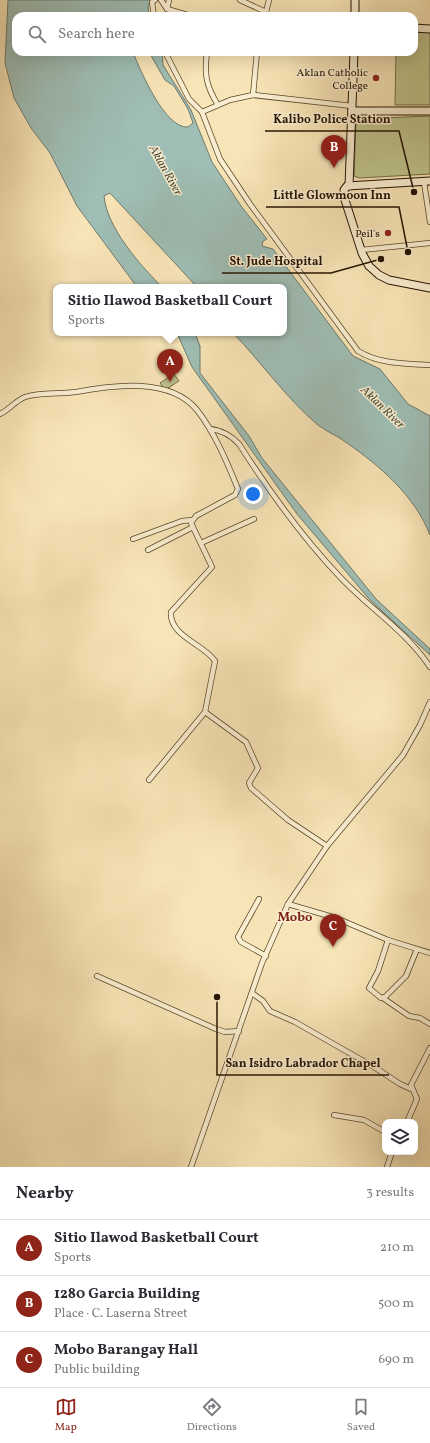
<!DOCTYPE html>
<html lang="en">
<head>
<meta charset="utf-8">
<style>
  body { margin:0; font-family:Vollkorn,serif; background:#f2f2f3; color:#2b2b33 }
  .controls { position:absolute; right:12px; bottom:12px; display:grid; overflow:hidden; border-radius:8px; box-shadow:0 4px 16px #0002 }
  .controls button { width:36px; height:36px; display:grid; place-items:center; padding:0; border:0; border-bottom:1px solid #e1e1e2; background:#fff; color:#2b2b33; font:20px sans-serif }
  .you { position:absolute; left:253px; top:494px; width:14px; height:14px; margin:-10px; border:3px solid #fff; border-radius:50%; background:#1a73e8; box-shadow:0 0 0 6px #1a73e833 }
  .badge { display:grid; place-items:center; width:26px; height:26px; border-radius:50%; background:#8f2418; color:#fff; font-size:13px; font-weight:700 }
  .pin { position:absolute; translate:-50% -33px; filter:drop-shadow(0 1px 2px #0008) }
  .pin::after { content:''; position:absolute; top:21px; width:14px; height:12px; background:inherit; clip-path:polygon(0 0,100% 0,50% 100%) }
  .popup { position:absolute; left:53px; top:284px; width:234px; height:52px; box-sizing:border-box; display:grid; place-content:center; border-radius:8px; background:#fff; filter:drop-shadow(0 1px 3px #0005); font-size:13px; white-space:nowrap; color:#7c7c81 }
  .popup b { font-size:15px; color:#2b2b33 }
  .popup::after { content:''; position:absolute; left:50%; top:100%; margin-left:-8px; border:8px solid transparent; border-top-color:#fff }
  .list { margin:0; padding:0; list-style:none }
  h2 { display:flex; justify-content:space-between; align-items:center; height:52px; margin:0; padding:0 16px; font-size:17px }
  h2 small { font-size:13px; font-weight:400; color:#7c7c81 }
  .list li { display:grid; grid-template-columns:26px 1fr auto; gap:12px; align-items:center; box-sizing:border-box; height:56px; padding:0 16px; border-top:1px solid #e1e1e2 }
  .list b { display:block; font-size:15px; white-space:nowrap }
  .list p { margin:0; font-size:13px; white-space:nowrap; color:#7c7c81 }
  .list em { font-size:13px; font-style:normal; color:#7c7c81 }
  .icon { flex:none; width:22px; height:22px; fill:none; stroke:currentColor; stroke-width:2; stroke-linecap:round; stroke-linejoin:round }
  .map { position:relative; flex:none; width:430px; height:1167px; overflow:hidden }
  .search { position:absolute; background:#fff; box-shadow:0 4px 16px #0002; left:12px; right:12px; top:12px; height:44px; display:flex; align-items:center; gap:10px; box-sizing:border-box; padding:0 14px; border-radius:12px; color:#7c7c81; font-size:15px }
  .sheet { height:220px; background:#fff }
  nav { display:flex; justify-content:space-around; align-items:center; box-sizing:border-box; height:56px; border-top:1px solid #e1e1e2; background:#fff; font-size:11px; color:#7c7c81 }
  nav a { display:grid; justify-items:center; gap:2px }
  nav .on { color:#8f2418 }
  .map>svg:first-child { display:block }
  .green { fill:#bfc48d; stroke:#726c47 }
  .water { fill:#9fbeb5; stroke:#6e7a6d }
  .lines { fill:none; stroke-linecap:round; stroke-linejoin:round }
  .street-casing { stroke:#5a482e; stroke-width:6 }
  .secondary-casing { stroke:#251301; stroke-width:9 }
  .street { stroke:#faeed0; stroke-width:4.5 }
  .secondary { stroke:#faeed0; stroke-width:7 }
  .poi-dot { fill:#8f2418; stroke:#faeed0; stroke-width:1.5 }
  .labels { text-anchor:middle; stroke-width:3; stroke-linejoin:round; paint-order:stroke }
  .poi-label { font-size:11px; fill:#251301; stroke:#faeed0; text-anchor:end }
  .water-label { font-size:12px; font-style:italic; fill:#504f40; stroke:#faeed0 }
  .quarter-label { font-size:13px; font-weight:bold; fill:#7a1f14; stroke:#faeed0 }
  .leader { fill:none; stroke:#251301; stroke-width:1.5 }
  .callout-dot { fill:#251301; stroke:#faeed0; stroke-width:1.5 }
  .callout-label { font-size:12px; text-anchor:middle; font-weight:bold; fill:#251301; stroke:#faeed0; stroke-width:3; stroke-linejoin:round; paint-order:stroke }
</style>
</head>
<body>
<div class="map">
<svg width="430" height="1167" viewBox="0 0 430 1167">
  <rect width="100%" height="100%" fill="#f8e5b7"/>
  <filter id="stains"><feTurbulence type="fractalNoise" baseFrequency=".005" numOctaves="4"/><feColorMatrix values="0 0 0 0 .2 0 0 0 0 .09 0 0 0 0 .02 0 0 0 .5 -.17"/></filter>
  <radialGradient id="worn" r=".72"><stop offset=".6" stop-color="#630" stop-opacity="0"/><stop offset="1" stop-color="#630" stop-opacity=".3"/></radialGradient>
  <g class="green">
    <polygon points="414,31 430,32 430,105 395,105 396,52 414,52"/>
    <polygon points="430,116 430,174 359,178 354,176 356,123 359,119"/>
    <polygon points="174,374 179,381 165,390 160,383"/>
  </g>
  <g class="water">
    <path d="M8 0H153L148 5 149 16H16V52H133C140 70 165 129 188 127L193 123 188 109 174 86 165 80 149 52H162L163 65 191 110 212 162 241 206 267 239 263 241 262 246 273 249 353 356 380 369 408 404 430 416V535C415 496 380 466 347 443 338 436 327 432 318 425 286 398 262 363 233 333H284V287H197L110 193 104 196C107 228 140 265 162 287H137L77 206 50 153 31 128 14 98 5 63Z"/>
    <polygon points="177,333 195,333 200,346 200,373 249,436 262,458 376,599 430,649 430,655 370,600 297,514 192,367"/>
  </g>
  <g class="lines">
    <g class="street-casing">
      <g id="street">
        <polyline points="161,0 167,9 191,16"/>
        <polyline points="240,0 266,12"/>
        <polyline points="167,9 169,0"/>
        <polyline points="154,16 152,2 155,0"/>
        <polyline points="265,16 269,0"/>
        <path d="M165 52 189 99 202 112 220 159 250 204 358 351C379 364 406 364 430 365"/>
        <path d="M207 52C204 74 206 86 218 105"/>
        <polyline points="253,95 257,52"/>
        <polyline points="202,112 230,100 253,95 352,106"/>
        <polyline points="424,182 430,222"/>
        <polyline points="361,250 430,243"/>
        <path d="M0 414C9 410 15 401 25 397 39 392 60 394 76 392 114 385 170 377 197 410 215 433 227 462 238 489L235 495 196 516 191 523 212 567 171 612C169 636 204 644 215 661L205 712 246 742 258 768 249 783 251 788 288 820 327 846"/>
        <path d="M210 429C221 430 232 436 239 444 269 491 302 537 340 577 369 608 406 631 430 667"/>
        <polyline points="133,539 182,521 192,520"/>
        <polyline points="201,543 254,519"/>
        <polyline points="148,550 193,527"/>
        <polyline points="149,780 205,712"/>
        <polyline points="259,899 238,937 241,942 266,956"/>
        <polyline points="288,904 336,918 388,940 430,953"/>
        <polyline points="388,940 378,971 369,988 381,998 385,997 406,976 417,949"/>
        <polyline points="97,976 216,1029 225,1032 239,1031"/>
        <polyline points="252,993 263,1001 270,1011 295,1022 374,1067 400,1084 411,1089"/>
        <polyline points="383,998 409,1016 420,1018 430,1024"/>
        <polyline points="334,1115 364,1120 385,1132"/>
        <polyline points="407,1122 417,1099 411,1085 430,1048"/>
        <polyline points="191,1167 262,963 288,904 327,846 403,755 420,725 430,702"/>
        <polyline points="387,1167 392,1152"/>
      </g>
    </g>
    <g class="secondary-casing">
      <g id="secondary">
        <polyline points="355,16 355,0"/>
        <polyline points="414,28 430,29"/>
        <polyline points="352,111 430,111"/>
        <polyline points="430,181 347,186 344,190 345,200 362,253 369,266 379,275 389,280 430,288"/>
        <polyline points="349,186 354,52"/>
      </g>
    </g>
    <use href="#street" class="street"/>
    <use href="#secondary" class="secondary"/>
  </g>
  <g class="poi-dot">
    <circle cx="376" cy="78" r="4"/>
    <circle cx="388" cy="233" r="4"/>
  </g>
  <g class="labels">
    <g class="poi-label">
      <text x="368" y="76">Aklan Catholic<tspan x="368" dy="13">College</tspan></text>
      <text x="380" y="237">Peil's</text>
    </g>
    <g class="water-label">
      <text transform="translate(166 170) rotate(61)" y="4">Aklan River</text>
      <text transform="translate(383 407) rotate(44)" y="4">Aklan River</text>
    </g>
    <g class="quarter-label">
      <text x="295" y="921">Mobo</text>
    </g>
  </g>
  <path class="leader" d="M414 192L399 131H265M408 252L399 207H266M381 259L331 273H222M217 997L217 1075H389"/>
  <g class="callout-dot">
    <circle cx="414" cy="192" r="4"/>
    <circle cx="408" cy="252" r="4"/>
    <circle cx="381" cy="259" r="4"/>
    <circle cx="217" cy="997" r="4"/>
  </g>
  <g class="callout-label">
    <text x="332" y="123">Kalibo Police Station</text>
    <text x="332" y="199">Little Glowmoon Inn</text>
    <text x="276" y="265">St. Jude Hospital</text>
    <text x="303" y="1067">San Isidro Labrador Chapel</text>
  </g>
  <rect width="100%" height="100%" filter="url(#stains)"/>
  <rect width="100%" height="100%" fill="url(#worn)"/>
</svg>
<div class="controls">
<button><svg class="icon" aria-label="layers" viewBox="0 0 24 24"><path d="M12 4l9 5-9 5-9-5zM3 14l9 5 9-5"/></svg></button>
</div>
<div class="you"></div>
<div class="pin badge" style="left:170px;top:382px">A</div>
<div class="popup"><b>Sitio Ilawod Basketball Court</b>Sports</div>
<div class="pin badge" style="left:334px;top:168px">B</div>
<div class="pin badge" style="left:333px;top:947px">C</div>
<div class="search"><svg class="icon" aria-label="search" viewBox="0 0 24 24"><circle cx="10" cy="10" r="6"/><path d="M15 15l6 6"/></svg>Search here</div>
</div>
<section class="sheet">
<h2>Nearby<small>3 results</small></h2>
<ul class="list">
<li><span class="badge">A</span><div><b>Sitio Ilawod Basketball Court</b><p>Sports</p></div><em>210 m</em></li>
<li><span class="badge">B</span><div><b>1280 Garcia Building</b><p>Place · C. Laserna Street</p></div><em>500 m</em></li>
<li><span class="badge">C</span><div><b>Mobo Barangay Hall</b><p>Public building</p></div><em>690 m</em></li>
</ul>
</section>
<nav>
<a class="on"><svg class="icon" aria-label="map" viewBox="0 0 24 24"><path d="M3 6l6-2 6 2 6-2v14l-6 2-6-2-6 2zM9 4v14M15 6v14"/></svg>Map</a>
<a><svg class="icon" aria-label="directions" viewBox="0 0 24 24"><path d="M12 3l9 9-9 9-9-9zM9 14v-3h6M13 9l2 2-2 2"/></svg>Directions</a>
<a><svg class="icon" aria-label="saved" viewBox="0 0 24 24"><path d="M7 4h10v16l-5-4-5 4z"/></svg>Saved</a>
</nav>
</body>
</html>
